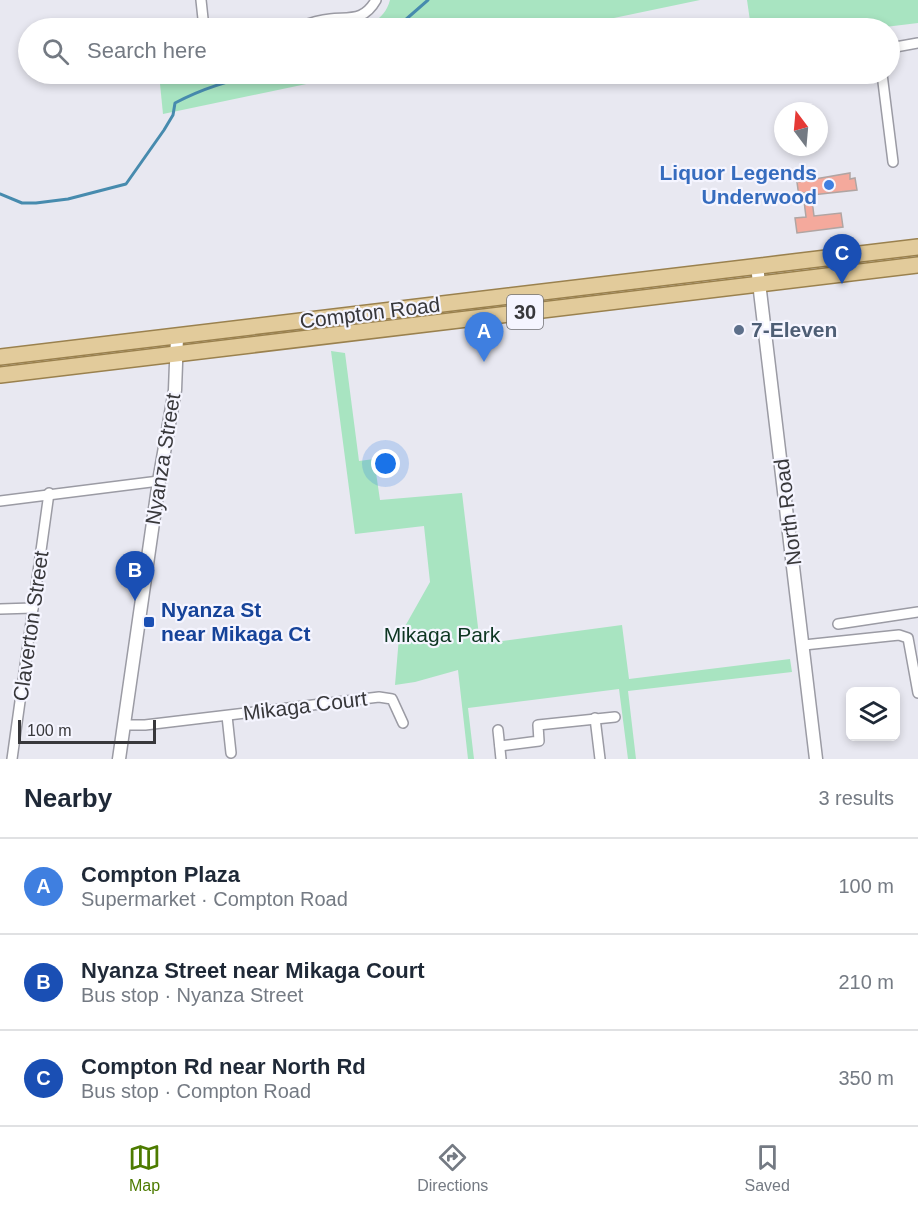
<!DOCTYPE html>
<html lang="en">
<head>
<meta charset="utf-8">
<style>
  body { margin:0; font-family:Helvetica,sans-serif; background:#f2f2f3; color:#1f2937 }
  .controls { position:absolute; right:18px; bottom:18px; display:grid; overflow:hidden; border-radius:9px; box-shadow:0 3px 9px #0003 }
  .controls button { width:54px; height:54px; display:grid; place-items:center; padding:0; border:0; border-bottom:2px solid #e0e1e3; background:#fff; color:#1f2937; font:30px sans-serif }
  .compass { position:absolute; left:774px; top:102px; width:54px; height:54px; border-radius:50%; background:#fff; box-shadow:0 3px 9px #0003; rotate:344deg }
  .scale { position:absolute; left:18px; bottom:15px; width:138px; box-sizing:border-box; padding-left:6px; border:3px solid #38383b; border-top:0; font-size:16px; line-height:21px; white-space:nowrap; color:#38383b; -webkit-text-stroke:4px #f5f5ff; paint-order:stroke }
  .you { position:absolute; left:386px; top:464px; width:21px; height:21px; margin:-15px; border:4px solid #fff; border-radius:50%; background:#1a73e8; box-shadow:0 0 0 9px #1a73e833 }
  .badge { display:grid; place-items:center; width:39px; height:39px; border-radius:50%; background:#4d7b00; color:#fff; font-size:20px; font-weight:700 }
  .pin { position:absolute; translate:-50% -50px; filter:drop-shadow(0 2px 3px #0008) }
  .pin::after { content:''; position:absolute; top:32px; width:21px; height:18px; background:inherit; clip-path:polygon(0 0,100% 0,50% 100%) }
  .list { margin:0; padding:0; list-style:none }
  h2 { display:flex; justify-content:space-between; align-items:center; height:78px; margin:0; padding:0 24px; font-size:26px }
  h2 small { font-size:20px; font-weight:400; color:#747a83 }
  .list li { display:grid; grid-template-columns:39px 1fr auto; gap:18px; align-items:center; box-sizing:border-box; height:96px; padding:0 24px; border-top:2px solid #e0e1e3 }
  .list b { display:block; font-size:22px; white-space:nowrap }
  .list p { margin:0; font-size:20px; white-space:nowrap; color:#747a83 }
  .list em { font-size:20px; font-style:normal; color:#747a83 }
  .icon { flex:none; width:33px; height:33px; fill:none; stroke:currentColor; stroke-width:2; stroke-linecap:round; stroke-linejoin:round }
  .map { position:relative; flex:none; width:918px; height:759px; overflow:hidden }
  .search { position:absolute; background:#fff; box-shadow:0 3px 9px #0003; left:18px; right:18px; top:18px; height:66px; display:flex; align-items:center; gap:15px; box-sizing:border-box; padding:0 21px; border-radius:33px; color:#747a83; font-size:22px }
  .sheet { height:366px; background:#fff }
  nav { display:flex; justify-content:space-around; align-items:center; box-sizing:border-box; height:84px; border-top:2px solid #e0e1e3; background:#fff; font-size:16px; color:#747a83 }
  nav a { display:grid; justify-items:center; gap:3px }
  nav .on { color:#4d7b00 }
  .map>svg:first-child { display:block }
  .green { fill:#a8e4c1 }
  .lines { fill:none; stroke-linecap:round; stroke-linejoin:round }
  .stream { stroke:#478bae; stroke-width:3 }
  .building { fill:#f4a99c; stroke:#b0a5a3; stroke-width:1.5 }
  .minor-casing { stroke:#9b9ba4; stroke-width:12 }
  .tertiary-casing { stroke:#9b9ba4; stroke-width:15 }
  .primary-casing { stroke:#9a814e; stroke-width:18 }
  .minor { stroke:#fff; stroke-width:9 }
  .tertiary { stroke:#fff; stroke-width:12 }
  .primary { stroke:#e2cb9b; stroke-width:15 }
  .shop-dot { fill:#3f7fe0; stroke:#f5f5ff; stroke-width:2 }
  .service-dot { fill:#5c6f8a; stroke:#f5f5ff; stroke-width:2 }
  .transit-dot { fill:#1a4fb4; stroke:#f5f5ff; stroke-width:2 }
  .labels { text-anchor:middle; stroke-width:4.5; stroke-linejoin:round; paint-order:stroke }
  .shield { fill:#f5f5ff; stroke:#717176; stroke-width:1.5 }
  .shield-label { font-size:20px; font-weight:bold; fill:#38383b }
  .shop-label { font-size:21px; font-weight:bold; fill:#366cbe; stroke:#f5f5ff; text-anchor:end }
  .street-label { font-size:21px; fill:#38383b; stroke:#f5f5ff }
  .service-label { font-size:21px; font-weight:bold; fill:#4e5e75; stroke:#f5f5ff; text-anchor:start }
  .transit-label { font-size:21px; font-weight:bold; fill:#164399; stroke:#f5f5ff; text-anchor:start }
  .park-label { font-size:21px; fill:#0d3622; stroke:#f5f5ff }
</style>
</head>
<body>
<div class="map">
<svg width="918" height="759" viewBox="0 0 918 759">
  <rect width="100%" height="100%" fill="#e8e8f1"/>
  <g class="green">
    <path d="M390 0H700L566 28H346C366 27 384 22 390 0Z"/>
    <polygon points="747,0 918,0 918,23 877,28 751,28"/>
    <polygon points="159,74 354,74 163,114"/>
    <polygon points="331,351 345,353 359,461 374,459 380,500 462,493 480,644 622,625 629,679 790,659 792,672 628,691 636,759 628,759 619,689 468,708 474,759 468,759 458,670 415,682 395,685 399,637 430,582 424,526 355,534"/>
  </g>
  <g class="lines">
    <g class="stream">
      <polyline points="396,28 428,0"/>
      <polyline points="282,74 307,78 330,74"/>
      <path d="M0 194 22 203H36L68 199 126 184 164 130 173 115 175 103C208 86 243 75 280 74"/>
    </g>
  </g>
  <g class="building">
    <polygon points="850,173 850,179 855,178 857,190 812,195 811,192 803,193 803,196 799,197 797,182"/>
    <polygon points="811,192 814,216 841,213 843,227 797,233 795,218 806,217 803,193"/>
  </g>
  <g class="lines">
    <g class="minor-casing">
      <g id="minor">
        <polyline points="201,0 204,28"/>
        <path d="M296 28C307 24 318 20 330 19 351 17 364 21 376 0"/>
        <polyline points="890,48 918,43"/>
        <polyline points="882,74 893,162"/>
        <polyline points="0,501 159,481"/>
        <polyline points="0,609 33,608"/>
        <polyline points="838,624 918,612"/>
        <polyline points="804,645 899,635 908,638 918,693"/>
        <polyline points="227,716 231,753"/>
        <polyline points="595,718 600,759"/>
        <polyline points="124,725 145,725 379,697 392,699 403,723"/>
        <polyline points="498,730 501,759"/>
        <polyline points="500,746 539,741 538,725 615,717"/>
        <polyline points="12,759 49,493"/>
      </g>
    </g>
    <g class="tertiary-casing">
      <g id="tertiary">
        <polyline points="757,266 816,759"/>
        <polyline points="119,759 159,481 175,390 177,337"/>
      </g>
    </g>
    <g class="primary-casing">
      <g id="primary">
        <polyline points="0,357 918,247"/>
        <polyline points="0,375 918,265"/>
      </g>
    </g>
    <use href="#minor" class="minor"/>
    <use href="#tertiary" class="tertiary"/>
    <use href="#primary" class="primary"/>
  </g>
  <circle class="shop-dot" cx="829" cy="185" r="6"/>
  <circle class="service-dot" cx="739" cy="330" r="6"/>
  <rect class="transit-dot" x="143" y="616" width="12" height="12" rx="3"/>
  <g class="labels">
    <rect class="shield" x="507" y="295" width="36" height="34" rx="4.5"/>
    <g class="shield-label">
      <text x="525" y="319">30</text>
    </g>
    <g class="shop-label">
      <text x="817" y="180">Liquor Legends<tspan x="817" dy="24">Underwood</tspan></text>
    </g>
    <g class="street-label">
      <text transform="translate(370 313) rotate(-7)" y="7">Compton Road</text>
      <text transform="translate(163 459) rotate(-81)" y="7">Nyanza Street</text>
      <text transform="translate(788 512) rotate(-97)" y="7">North Road</text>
      <text transform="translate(31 626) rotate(-82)" y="7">Claverton Street</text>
      <text transform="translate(305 706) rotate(-7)" y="7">Mikaga Court</text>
    </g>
    <g class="service-label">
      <text x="751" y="337">7-Eleven</text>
    </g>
    <g class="transit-label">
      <text x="161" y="617">Nyanza St<tspan x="161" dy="24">near Mikaga Ct</tspan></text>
    </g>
    <g class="park-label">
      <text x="442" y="642">Mikaga Park</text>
    </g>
  </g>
</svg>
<div class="controls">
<button><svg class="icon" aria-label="layers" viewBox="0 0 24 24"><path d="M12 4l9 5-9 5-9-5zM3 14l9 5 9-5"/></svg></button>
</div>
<svg class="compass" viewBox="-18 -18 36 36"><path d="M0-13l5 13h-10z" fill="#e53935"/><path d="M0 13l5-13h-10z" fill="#747a83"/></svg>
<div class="scale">100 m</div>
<div class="you"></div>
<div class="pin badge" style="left:484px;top:362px;background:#3f7fe0">A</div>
<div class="pin badge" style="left:135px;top:601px;background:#1a4fb4">B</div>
<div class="pin badge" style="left:842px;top:284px;background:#1a4fb4">C</div>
<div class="search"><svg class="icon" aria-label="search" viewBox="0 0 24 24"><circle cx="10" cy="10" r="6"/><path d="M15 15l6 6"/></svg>Search here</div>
</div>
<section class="sheet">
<h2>Nearby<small>3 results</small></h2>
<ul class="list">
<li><span class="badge" style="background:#3f7fe0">A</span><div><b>Compton Plaza</b><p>Supermarket · Compton Road</p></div><em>100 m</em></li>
<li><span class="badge" style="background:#1a4fb4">B</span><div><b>Nyanza Street near Mikaga Court</b><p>Bus stop · Nyanza Street</p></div><em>210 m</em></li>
<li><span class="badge" style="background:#1a4fb4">C</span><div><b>Compton Rd near North Rd</b><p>Bus stop · Compton Road</p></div><em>350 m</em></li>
</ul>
</section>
<nav>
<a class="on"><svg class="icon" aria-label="map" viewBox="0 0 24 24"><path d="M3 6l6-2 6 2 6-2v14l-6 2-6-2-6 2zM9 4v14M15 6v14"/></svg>Map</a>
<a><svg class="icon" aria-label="directions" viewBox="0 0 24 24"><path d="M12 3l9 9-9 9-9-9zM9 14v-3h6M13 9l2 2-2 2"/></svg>Directions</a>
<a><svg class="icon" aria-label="saved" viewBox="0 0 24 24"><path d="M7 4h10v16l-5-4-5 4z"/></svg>Saved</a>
</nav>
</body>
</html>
